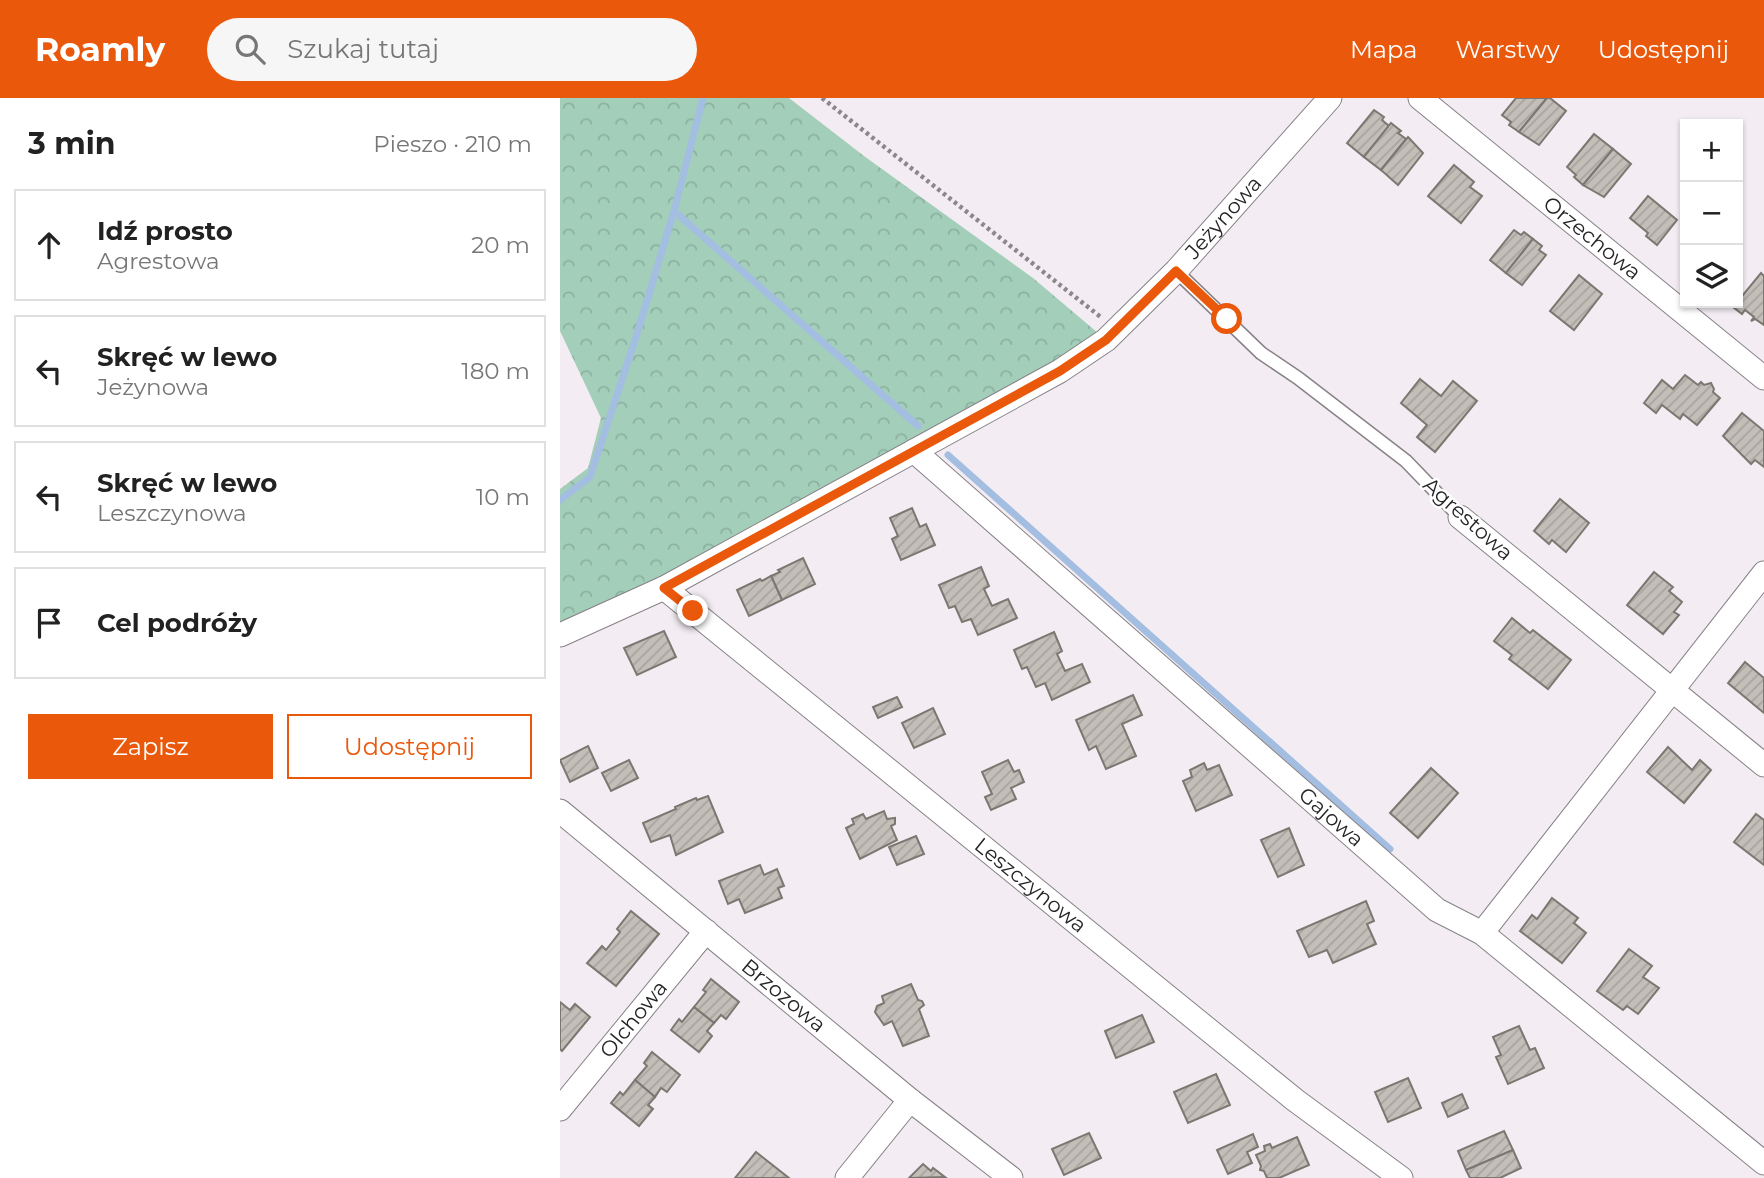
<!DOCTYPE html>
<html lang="pl">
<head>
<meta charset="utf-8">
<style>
  body { margin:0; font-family:Montserrat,sans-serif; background:#f6f6f6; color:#222 }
  .controls { position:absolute; right:21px; top:21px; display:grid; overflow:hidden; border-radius:0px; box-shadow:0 2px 5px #0004 }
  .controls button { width:63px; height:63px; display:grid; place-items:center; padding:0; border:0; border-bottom:2px solid #e0e0e0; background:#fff; color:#222; font:35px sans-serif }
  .stop { position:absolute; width:21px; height:21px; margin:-16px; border:5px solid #ea580c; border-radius:50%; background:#fff }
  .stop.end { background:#ea580c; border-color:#fff; box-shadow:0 2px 7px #0008 }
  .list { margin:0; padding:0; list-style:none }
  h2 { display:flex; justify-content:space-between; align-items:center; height:91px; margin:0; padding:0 28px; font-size:30px }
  h2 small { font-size:23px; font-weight:400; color:#767676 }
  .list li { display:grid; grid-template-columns:46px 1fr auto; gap:21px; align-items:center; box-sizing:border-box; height:112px; margin:0 14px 14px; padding:0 14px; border:2px solid #e0e0e0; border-radius:0px }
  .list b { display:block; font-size:26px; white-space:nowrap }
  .list p { margin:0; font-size:23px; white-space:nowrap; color:#767676 }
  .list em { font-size:23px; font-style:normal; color:#767676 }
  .actions { display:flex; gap:14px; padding:21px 28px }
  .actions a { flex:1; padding:16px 0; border:2px solid #ea580c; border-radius:0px; text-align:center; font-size:24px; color:#ea580c }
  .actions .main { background:#ea580c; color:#fff }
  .icon { flex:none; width:38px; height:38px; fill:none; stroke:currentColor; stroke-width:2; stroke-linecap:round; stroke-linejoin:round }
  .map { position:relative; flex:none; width:1204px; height:1080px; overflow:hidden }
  header { display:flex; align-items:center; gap:42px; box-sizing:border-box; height:98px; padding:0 35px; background:#ea580c; color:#fff }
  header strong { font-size:33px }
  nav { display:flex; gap:38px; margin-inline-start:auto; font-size:24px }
  .search { width:490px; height:63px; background:#f6f6f6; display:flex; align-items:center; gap:18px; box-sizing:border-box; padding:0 24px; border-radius:38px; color:#767676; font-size:26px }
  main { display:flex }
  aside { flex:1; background:#fff }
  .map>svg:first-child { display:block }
  .forest { fill:url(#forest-crowns) }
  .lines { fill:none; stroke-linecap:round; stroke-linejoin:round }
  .stream { stroke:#a3bee1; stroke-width:7 }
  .building { fill:url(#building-hatch); stroke:#7c7771; stroke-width:2 }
  .lane-casing { stroke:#888287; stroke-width:15 }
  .street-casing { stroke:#888287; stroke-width:25 }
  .path { stroke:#8b878b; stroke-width:4.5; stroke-dasharray:3.5 3.5; stroke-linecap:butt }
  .lane { stroke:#fff; stroke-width:12 }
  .street { stroke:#fff; stroke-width:23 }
  .route { stroke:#ea580c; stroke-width:9 }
  .labels { text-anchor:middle; stroke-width:5; stroke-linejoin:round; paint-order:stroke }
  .street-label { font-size:21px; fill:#262426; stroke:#fff }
</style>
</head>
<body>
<header>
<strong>Roamly</strong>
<div class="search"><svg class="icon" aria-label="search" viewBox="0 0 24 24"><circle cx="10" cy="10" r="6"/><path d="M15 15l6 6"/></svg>Szukaj tutaj</div>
<nav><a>Mapa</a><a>Warstwy</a><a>Udostępnij</a></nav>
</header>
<main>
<aside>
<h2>3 min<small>Pieszo · 210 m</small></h2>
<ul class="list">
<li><svg class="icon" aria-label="ahead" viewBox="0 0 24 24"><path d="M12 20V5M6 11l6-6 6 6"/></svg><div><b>Idź prosto</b><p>Agrestowa</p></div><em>20 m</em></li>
<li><svg class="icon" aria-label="left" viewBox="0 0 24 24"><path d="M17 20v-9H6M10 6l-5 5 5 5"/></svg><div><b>Skręć w lewo</b><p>Jeżynowa</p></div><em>180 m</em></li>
<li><svg class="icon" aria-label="left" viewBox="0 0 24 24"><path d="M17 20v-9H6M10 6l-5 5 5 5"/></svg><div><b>Skręć w lewo</b><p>Leszczynowa</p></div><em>10 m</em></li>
<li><svg class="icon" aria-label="arrive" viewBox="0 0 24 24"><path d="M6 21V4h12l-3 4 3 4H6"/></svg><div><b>Cel podróży</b></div></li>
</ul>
<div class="actions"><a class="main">Zapisz</a><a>Udostępnij</a></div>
</aside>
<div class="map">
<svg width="1204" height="1080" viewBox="0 0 1204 1080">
  <defs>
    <pattern id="forest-crowns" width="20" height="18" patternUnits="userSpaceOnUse" patternTransform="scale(1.75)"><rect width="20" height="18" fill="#a3ceba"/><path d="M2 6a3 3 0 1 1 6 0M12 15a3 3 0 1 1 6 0" fill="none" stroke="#8cb1a0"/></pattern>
    <pattern id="building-hatch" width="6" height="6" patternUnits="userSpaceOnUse" patternTransform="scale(1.75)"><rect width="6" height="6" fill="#c4beb9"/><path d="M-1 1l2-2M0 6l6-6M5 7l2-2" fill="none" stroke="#a8a39f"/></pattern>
  </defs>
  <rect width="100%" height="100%" fill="#f3edf3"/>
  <polygon class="forest" points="0,0 229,0 304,58 473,180 538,235 475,276 95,482 0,524 0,391 28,370 41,320 0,233"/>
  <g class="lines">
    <g class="stream">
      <polyline points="114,113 358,328"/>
      <polyline points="388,357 830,751"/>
      <polyline points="0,402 30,379 76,239 114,113 143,0"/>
    </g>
  </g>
  <g class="building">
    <polygon points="956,0 987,0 959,34 949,27 951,24 942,17"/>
    <polygon points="987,0 990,0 1006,13 979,47 959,34"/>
    <polygon points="814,12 824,19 822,22 829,28 804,59 787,45"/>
    <polygon points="831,25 841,33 838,35 846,41 821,72 804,59"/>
    <polygon points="1034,36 1053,51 1023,87 1014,79 1016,77 1007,69"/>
    <polygon points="848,39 863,55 838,87 821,72"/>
    <polygon points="1053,51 1071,66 1044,99 1023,87"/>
    <polygon points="894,67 914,84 910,89 922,98 901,125 868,98"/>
    <polygon points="1088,98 1117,122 1097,147 1086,138 1088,135 1070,120"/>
    <polygon points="954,132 961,137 964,134 973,141 946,175 930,162"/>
    <polygon points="973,141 982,148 979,152 986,157 962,187 946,175"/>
    <polygon points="1201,175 1204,178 1204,227 1195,221 1191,223 1194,219 1185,212 1182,216 1173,209"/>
    <polygon points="1019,177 1042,196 1014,232 990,213"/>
    <polygon points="1125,277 1138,287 1141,284 1144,287 1151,285 1154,291 1153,294 1160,300 1137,327 1123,316 1120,321 1102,307 1096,315 1084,305 1102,282 1113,291"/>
    <polygon points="860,281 881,298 893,283 917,303 875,354 857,339 867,327 841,305"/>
    <polygon points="1182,315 1204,333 1204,369 1195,362 1191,366 1163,338"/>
    <polygon points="1000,401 1029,425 1006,454 992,442 989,446 974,433"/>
    <polygon points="352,410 360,429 366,426 375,447 341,462 332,441 338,438 330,420"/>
    <polygon points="243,460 255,486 222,502 211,478 220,474 218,472"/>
    <polygon points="421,469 429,488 424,491 432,508 448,501 457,520 418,537 411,521 402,524 395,508 389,510 379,487"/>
    <polygon points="1094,474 1113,489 1109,493 1122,504 1114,514 1119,517 1103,536 1067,507"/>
    <polygon points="211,478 222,502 189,518 177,492 200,481 202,483"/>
    <polygon points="952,520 970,535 973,532 1011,562 988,591 949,561 952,557 934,543"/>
    <polygon points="104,533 116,559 77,577 64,550"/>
    <polygon points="494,534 502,553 497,556 505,573 522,566 530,584 492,602 485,585 476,589 467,569 462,571 454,552"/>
    <polygon points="1185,564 1204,580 1204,615 1168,585"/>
    <polygon points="573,597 582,617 562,626 576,658 546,671 536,648 529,652 516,622"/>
    <polygon points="337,599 342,609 318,620 313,609"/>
    <polygon points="373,610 385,636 354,650 342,625"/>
    <polygon points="28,648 38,670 10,684 0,662"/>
    <polygon points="1108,649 1132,672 1140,662 1151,672 1124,705 1087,674"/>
    <polygon points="69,662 78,680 51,693 42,675"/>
    <polygon points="448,662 454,674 459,672 464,684 451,690 456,701 431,712 425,699 432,696 422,674"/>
    <polygon points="644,665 647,672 659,667 672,697 636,713 623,683 632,679 630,672"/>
    <polygon points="871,670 898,695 858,740 830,715"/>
    <polygon points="148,698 163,734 116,757 110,737 91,744 83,725 116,711 115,709 136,700 137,702"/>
    <polygon points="324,713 327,721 335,720 335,726 331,728 337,742 300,761 286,730 294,726 292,721 303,716 306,721"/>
    <polygon points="1196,716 1204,722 1204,767 1174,744"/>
    <polygon points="729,730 744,767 718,779 701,742"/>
    <polygon points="356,738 364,756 337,767 329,749"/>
    <polygon points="200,767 204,777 217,771 224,788 218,790 222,800 185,815 179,801 168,806 159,783"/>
    <polygon points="992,800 1018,820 1014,825 1026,835 1002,865 960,833 972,817 977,821"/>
    <polygon points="806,803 814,823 807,826 816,846 773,865 767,852 749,859 737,833"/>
    <polygon points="71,813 99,836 56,888 27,865 42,848 46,852 60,834 57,831"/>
    <polygon points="1069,851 1092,868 1083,879 1099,890 1078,916 1067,908 1063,912 1037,893"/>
    <polygon points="151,881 179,904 166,921 161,917 154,925 134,909 146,894 143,892"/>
    <polygon points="351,886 358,902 362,903 364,907 359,911 369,938 343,948 332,923 324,927 315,914 317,908 324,905 322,898"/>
    <polygon points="0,904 10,912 15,906 30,919 2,953 0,951"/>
    <polygon points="134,909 154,925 147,933 152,938 139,954 111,932 119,921 122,924"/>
    <polygon points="582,917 594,944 556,960 545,933"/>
    <polygon points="959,928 970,952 975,950 984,970 948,986 936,959 941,957 933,939"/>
    <polygon points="92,954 120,977 107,994 101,990 95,999 75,982 87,968 84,965"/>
    <polygon points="656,976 670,1007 628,1025 614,994"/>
    <polygon points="848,980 861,1010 828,1024 815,994"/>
    <polygon points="75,982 95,999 88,1007 93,1011 79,1028 51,1005 60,994 63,997"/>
    <polygon points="902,996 908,1010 888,1019 882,1005"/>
    <polygon points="944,1033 953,1052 906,1072 898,1053"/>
    <polygon points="529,1035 541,1060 504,1077 492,1051"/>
    <polygon points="693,1036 698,1049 687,1054 692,1065 668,1076 657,1052"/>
    <polygon points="737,1039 749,1067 719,1080 707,1080 704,1073 700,1072 701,1068 696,1057 705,1053 704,1048 710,1046 712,1050"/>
    <polygon points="953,1052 961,1070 940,1080 910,1080 906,1072"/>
    <polygon points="196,1054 229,1080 175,1080"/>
    <polygon points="363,1066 371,1073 373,1070 385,1079 349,1080"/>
  </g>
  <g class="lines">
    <g class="lane-casing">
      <polyline id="lane" points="616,173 701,255 738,280 846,363 900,419"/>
    </g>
    <g class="street-casing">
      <g id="street">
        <path id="s1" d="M860 0 1204 280"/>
        <path id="s2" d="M354 353 877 812 922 835 1204 1065"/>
        <polyline points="900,419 1204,667"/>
        <path id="s3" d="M104 490 735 1002 841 1080"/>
        <path id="s4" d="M0 537 104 490 500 273 546 242 616 173 770 0"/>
        <path id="s5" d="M0 713 350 1002 451 1080"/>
        <polyline points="922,835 1204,475"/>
        <path id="s6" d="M0 1011 146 833"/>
        <polyline points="287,1080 350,1002"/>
      </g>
    </g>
    <polyline class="path" points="262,0 542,220"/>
    <use href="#lane" class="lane"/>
    <use href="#street" class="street"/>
  </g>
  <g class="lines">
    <polyline class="route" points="133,513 104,490 500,273 546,242 616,173 667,221"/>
  </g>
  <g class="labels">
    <g class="street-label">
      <text dy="7" stroke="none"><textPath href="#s4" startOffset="791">Jeżynowa</textPath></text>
      <text dy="7" stroke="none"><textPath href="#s1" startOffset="222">Orzechowa</textPath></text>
      <text transform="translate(908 421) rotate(42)" y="7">Agrestowa</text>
      <text dy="7" stroke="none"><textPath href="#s2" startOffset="555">Gajowa</textPath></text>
      <text dy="7" stroke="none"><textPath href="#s3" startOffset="472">Leszczynowa</textPath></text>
      <text dy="7" stroke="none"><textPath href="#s5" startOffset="290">Brzozowa</textPath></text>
      <text dy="7" stroke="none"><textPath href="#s6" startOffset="116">Olchowa</textPath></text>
    </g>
  </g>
</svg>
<div class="controls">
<button>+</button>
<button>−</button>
<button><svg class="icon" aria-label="layers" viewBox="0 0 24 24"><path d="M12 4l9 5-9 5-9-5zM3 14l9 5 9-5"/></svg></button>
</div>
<div class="stop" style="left:667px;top:221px"></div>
<div class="stop end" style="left:133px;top:513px"></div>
</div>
</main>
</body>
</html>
